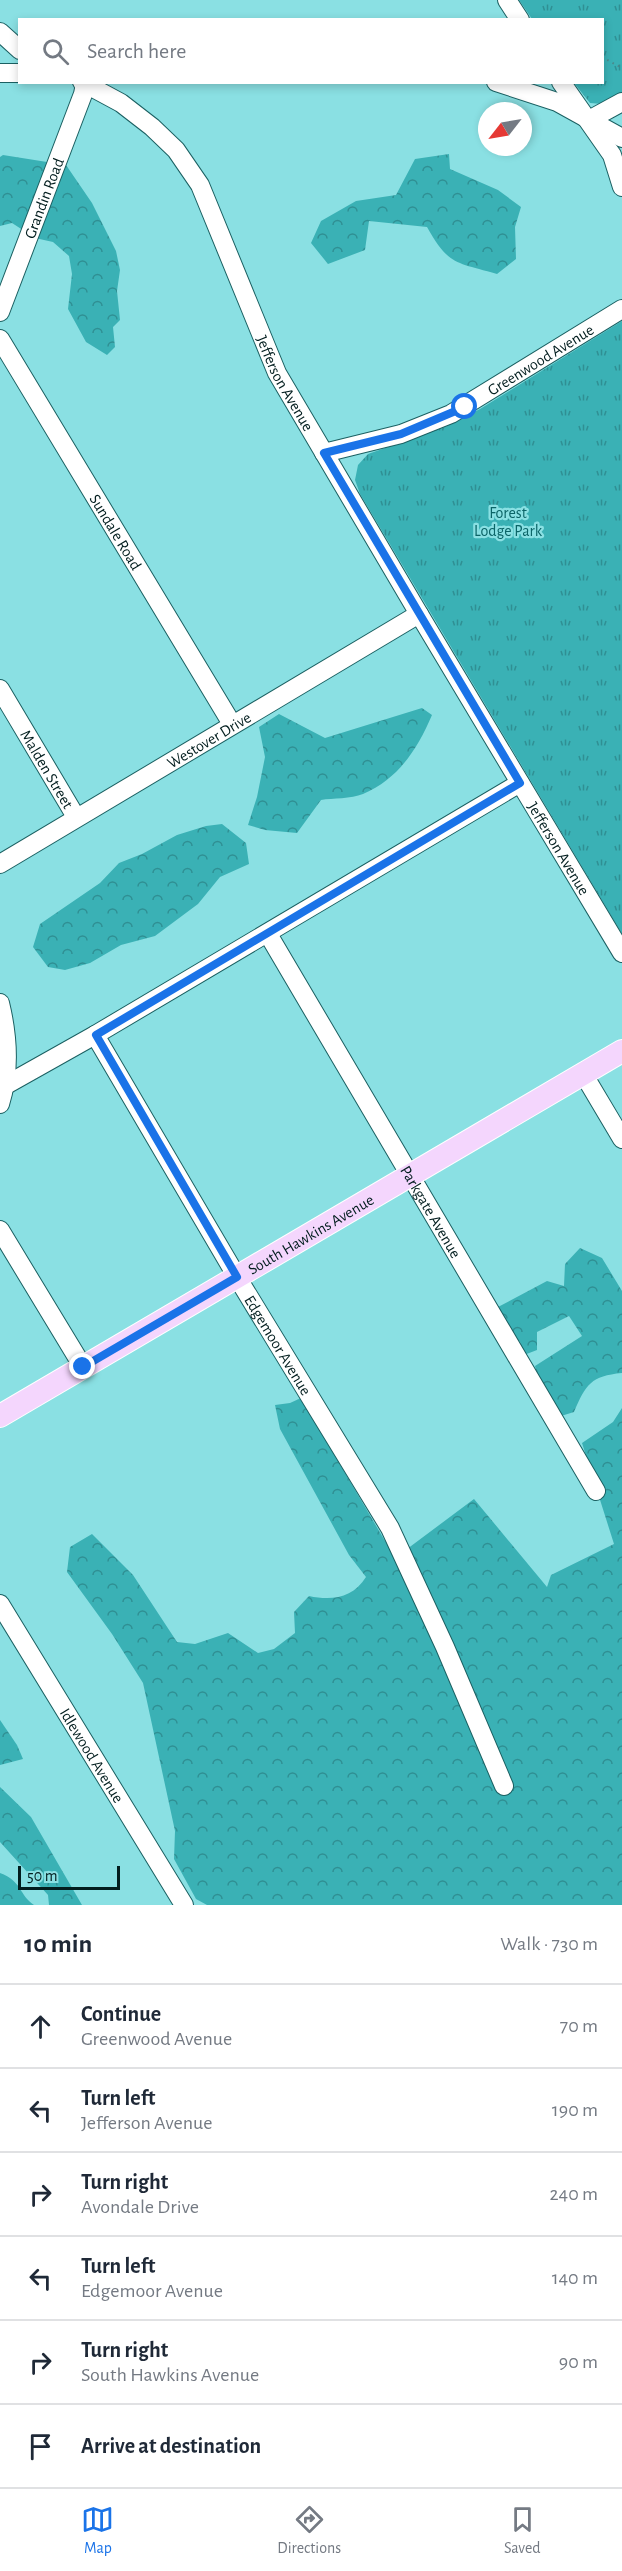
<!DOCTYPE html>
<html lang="en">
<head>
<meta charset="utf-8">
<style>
  body { margin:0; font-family:"Alegreya Sans",sans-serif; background:#f6f6f7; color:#1f2937 }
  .compass { position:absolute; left:478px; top:102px; width:54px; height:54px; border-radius:50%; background:#fff; box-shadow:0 3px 9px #0003; rotate:239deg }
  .scale { position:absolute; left:18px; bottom:15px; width:102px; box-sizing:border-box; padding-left:6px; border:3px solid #021d1e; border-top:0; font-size:16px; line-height:21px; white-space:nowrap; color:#021d1e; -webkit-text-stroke:4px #8ae0e3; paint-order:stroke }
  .stop { position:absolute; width:18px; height:18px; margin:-14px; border:4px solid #1a73e8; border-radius:50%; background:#fff }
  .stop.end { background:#1a73e8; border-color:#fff; box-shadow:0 2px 6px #0008 }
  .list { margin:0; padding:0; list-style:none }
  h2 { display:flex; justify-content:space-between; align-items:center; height:78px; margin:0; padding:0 24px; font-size:26px }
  h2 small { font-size:20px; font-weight:400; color:#747a83 }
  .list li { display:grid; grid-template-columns:39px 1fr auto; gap:18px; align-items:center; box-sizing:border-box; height:84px; padding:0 24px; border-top:2px solid #e0e1e3 }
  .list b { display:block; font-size:22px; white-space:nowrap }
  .list p { margin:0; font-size:20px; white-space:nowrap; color:#747a83 }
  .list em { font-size:20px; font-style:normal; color:#747a83 }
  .icon { flex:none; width:33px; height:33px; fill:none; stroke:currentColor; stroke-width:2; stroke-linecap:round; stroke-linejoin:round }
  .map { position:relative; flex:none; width:622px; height:1905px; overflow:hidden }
  .search { position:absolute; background:#fff; box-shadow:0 3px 9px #0003; left:18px; right:18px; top:18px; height:66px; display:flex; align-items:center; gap:15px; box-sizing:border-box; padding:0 21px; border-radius:0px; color:#747a83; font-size:22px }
  .sheet { height:582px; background:#fff }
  nav { display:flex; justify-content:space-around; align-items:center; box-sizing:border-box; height:84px; border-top:2px solid #e0e1e3; background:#fff; font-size:16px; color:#747a83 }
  nav a { display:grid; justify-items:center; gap:3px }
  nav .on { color:#1a73e8 }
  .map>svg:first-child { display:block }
  .forest { fill:url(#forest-crowns) }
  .park { fill:url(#park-tufts) }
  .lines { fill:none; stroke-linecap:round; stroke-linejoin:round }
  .minor-casing { stroke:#1b6062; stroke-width:20 }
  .major-casing { stroke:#fff; stroke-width:24 }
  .path { stroke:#4c888a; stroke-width:2; stroke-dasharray:1.5 4.5; stroke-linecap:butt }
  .minor { stroke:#fff; stroke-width:18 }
  .major { stroke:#f4d6fd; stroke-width:22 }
  .route { stroke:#1a73e8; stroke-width:8 }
  .labels { text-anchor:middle; stroke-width:4.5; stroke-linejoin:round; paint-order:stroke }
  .street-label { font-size:16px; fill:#021d1e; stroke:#8ae0e3 }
  .park-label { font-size:16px; fill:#0b6467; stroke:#8ae0e3 }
</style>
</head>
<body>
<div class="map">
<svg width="622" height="1905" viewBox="0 0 622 1905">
  <defs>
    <pattern id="forest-crowns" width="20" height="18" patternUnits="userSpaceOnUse" patternTransform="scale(1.5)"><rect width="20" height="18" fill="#3ab1b5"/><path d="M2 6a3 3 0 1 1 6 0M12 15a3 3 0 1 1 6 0" fill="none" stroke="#2f8f93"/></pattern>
    <pattern id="park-tufts" width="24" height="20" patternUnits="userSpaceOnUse" patternTransform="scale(1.5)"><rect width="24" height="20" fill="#3ab1b5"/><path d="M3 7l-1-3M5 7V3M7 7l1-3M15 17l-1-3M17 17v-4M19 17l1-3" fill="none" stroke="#2f8f93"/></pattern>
  </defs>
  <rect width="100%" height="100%" fill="#8ae0e3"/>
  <g class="forest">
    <path d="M449 154 450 169 498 190 521 207 515 227 516 259 497 274C456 262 449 266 427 227L369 221 365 250 328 264 311 243 321 221 356 201 396 195 415 159Z"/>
    <polygon points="3,155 66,165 92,203 116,251 120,270 117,291 120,320 113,327 115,347 107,355 86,342 68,309 72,274 69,256 53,242 35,238 12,223 0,226 0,157"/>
    <path d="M422 708 432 715C417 750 398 779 363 794 351 799 333 798 321 800L297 833 265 830 248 825 257 797 265 757 259 727 279 714 325 738Z"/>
    <polygon points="222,824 246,843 249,864 220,877 198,904 155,936 121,945 90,963 65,970 48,967 33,947 40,924 100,883 119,863 142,854 177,835 206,826"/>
    <path d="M580 1248 602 1258 622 1291V1373C591 1376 586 1384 574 1412L561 1416 539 1382 535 1366 582 1336 569 1316 537 1332V1350L524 1355 520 1342 506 1329 498 1307 547 1281 564 1286 565 1264Z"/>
    <path d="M301 1398 395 1558 474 1499 547 1587 551 1575 614 1544 582 1443 613 1422 622 1408V1905H207L196 1899 174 1859 175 1831 143 1683 112 1634 67 1572 70 1547 92 1534 133 1575 177 1642 195 1644 228 1633 258 1653 274 1649 295 1633 294 1612 309 1596C332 1601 353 1598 366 1577L349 1555 280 1429 275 1405 290 1403Z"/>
    <polygon points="0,1720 17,1745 23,1759 0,1765"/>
    <polygon points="0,1787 31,1817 82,1905 49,1905 48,1895 0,1842"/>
    <path d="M0 1873C22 1881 19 1895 34 1905H0Z"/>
  </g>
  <g class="park">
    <polygon points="519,0 622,0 622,94 602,104 590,103 574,83 602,82 602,20 532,19"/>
    <polygon points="622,321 622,934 360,494 355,480 358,465 368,454 445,427 480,409"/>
  </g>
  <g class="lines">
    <g class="minor-casing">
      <g id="minor">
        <polyline points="507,0 520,20"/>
        <polyline points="0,32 20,50"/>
        <polyline points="0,73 20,73"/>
        <path id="s1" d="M82 82 121 103 152 127 176 150 200 185 277 373 419 614 622 953"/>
        <polyline points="496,82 557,102 622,138"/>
        <polyline points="561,82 612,155 622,187"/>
        <polyline points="589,120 622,102"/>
        <path id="s2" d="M0 312 83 94 85 84"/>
        <path id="s3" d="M0 339 232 724"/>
        <path id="s4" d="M324 453 401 434 451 414 622 309"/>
        <path id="s5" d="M0 689 76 817"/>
        <path id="s6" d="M0 864 419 614"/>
        <path id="s7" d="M268 934 596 1491"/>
        <path d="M0 1003C8 1036 10 1072 0 1104"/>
        <path id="s8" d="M95 1035 237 1277 390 1528 445 1647 504 1786"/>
        <polyline points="584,1075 622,1139"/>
        <polyline points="6,1085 95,1035 520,783"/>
        <polyline points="0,1230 83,1367"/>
        <path id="s9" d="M0 1604 184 1905"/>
      </g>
    </g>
    <g class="major-casing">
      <g id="major">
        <path id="s10" d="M0 1416 622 1051"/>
      </g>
    </g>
    <polyline class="path" points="602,57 622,68"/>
    <use href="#minor" class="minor"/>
    <use href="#major" class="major"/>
  </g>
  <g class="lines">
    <polyline class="route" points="83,1367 237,1277 96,1035 520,783 324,453 401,434 465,407"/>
  </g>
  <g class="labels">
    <g class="street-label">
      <text dy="6" stroke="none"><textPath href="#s2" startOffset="122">Grandin Road</textPath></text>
      <text dy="6" stroke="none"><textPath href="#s4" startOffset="238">Greenwood Avenue</textPath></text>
      <text dy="6" stroke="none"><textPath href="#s1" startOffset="375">Jefferson Avenue</textPath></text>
      <text dy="6" stroke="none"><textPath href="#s3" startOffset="225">Sundale Road</textPath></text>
      <text dy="6" stroke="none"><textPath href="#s6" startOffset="243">Westover Drive</textPath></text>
      <text dy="6" stroke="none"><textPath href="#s5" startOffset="93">Malden Street</textPath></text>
      <text dy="6" stroke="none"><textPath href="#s1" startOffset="915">Jefferson Avenue</textPath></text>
      <text dy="6" stroke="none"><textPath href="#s7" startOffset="322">Parkgate Avenue</textPath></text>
      <text dy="6" stroke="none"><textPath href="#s10" startOffset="360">South Hawkins Avenue</textPath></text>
      <text dy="6" stroke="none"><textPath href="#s8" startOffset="360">Edgemoor Avenue</textPath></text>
      <text dy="6" stroke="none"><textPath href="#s9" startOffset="177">Idlewood Avenue</textPath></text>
    </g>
    <g class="park-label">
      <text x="508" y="518">Forest<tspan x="508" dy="18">Lodge Park</tspan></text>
    </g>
  </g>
</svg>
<svg class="compass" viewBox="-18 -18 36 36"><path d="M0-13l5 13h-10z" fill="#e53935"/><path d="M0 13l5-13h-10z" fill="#747a83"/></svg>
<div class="scale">50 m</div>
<div class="stop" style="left:465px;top:407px"></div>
<div class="stop end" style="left:83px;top:1367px"></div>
<div class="search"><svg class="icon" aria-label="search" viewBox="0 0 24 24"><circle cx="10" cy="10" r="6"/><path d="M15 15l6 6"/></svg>Search here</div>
</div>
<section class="sheet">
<h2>10 min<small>Walk · 730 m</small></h2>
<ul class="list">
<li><svg class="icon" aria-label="ahead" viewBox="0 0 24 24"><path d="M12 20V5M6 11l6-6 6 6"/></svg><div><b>Continue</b><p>Greenwood Avenue</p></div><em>70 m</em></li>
<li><svg class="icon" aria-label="left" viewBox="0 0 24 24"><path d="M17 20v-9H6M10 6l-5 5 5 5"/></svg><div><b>Turn left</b><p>Jefferson Avenue</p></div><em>190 m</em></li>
<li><svg class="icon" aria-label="right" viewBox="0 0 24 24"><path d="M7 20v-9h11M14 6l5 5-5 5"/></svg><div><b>Turn right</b><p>Avondale Drive</p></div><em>240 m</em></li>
<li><svg class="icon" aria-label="left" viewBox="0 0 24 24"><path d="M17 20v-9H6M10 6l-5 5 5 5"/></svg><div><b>Turn left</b><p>Edgemoor Avenue</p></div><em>140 m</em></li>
<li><svg class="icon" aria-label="right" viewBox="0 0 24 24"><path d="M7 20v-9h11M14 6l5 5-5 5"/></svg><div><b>Turn right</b><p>South Hawkins Avenue</p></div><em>90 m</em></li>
<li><svg class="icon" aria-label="arrive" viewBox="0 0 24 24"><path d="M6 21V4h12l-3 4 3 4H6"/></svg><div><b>Arrive at destination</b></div></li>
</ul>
</section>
<nav>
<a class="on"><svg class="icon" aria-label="map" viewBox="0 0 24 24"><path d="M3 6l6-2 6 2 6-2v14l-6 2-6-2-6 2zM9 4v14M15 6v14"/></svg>Map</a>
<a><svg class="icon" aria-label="directions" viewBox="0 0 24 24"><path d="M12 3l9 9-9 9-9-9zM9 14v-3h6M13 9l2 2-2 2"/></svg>Directions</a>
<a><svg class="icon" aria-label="saved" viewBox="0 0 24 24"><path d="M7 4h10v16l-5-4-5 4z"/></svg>Saved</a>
</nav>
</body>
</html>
